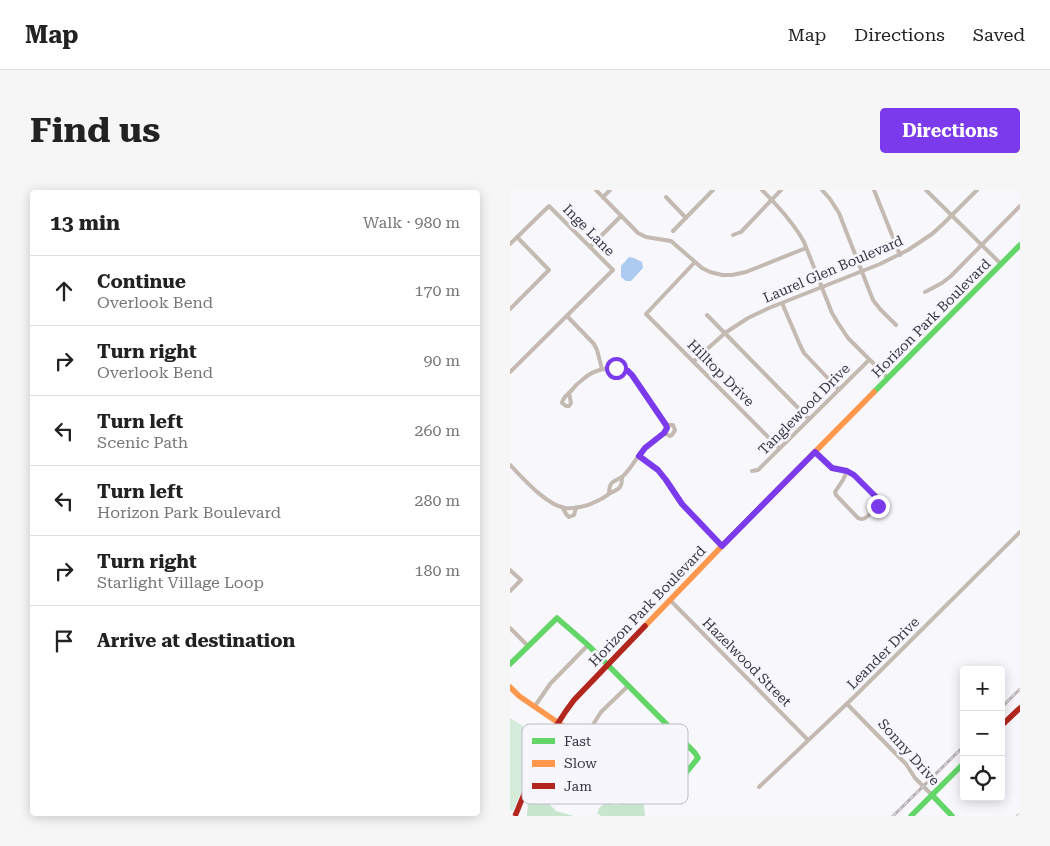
<!DOCTYPE html>
<html lang="en">
<head>
<meta charset="utf-8">
<style>
  body { margin:0; font-family:"Roboto Serif",serif; background:#f6f6f6; color:#222 }
  .controls { position:absolute; right:15px; bottom:15px; display:grid; overflow:hidden; border-radius:5px; box-shadow:0 2px 12px #0003 }
  .controls button { width:45px; height:45px; display:grid; place-items:center; padding:0; border:0; border-bottom:1px solid #e0e0e0; background:#fff; color:#222; font:25px sans-serif }
  .stop { position:absolute; width:15px; height:15px; margin:-11px; border:4px solid #7c3aed; border-radius:50%; background:#fff }
  .stop.end { background:#7c3aed; border-color:#fff; box-shadow:0 1px 5px #0008 }
  .list { margin:0; padding:0; list-style:none }
  h2 { display:flex; justify-content:space-between; align-items:center; height:65px; margin:0; padding:0 20px; font-size:21px }
  h2 small { font-size:16px; font-weight:400; color:#767676 }
  .list li { display:grid; grid-template-columns:32px 1fr auto; gap:15px; align-items:center; box-sizing:border-box; height:70px; padding:0 20px; border-top:1px solid #e0e0e0 }
  .list b { display:block; font-size:19px; white-space:nowrap }
  .list p { margin:0; font-size:16px; white-space:nowrap; color:#767676 }
  .list em { font-size:16px; font-style:normal; color:#767676 }
  .icon { flex:none; width:28px; height:28px; fill:none; stroke:currentColor; stroke-width:2; stroke-linecap:round; stroke-linejoin:round }
  .map { position:relative; flex:none; width:510px; height:626px; overflow:hidden; border-radius:5px }
  header { display:flex; align-items:center; gap:30px; box-sizing:border-box; height:70px; padding:0 25px; background:#fff; border-bottom:1px solid #e0e0e0 }
  header strong { font-size:24px }
  nav { display:flex; gap:28px; margin-inline-start:auto; font-size:18px }
  .intro { display:flex; align-items:center; justify-content:space-between; box-sizing:border-box; height:120px; padding:0 30px }
  h1 { margin:0; font-size:35px }
  .button { padding:12px 22px; border-radius:5px; background:#7c3aed; color:#fff; font-size:18px; font-weight:700 }
  main { display:flex; gap:30px; padding:0 30px }
  aside { flex:1; background:#fff; border-radius:5px; box-shadow:0 2px 12px #0003 }
  .map>svg:first-child { display:block }
  .green { fill:#d5ecda }
  .forest { fill:#c8e6ce }
  .water { fill:#adcaf1 }
  .lines { fill:none; stroke-linecap:round; stroke-linejoin:round }
  .street { stroke:#c4bab2; stroke-width:4 }
  .fast { stroke:#63d668; stroke-width:5.5 }
  .slow { stroke:#ff974d; stroke-width:5.5 }
  .jam { stroke:#b3261e; stroke-width:5.5 }
  .rail-casing { stroke:#b8b1b0; stroke-width:3 }
  .rail { stroke:#f7f6fd; stroke-width:1; stroke-dasharray:4; stroke-linecap:butt }
  .route { stroke:#7c3aed; stroke-width:6 }
  .labels { text-anchor:middle; stroke-width:5; stroke-linejoin:round; paint-order:stroke }
  .street-label { font-size:14px; fill:#393644; stroke:#f7f6fd }
  .key { fill:#f7f6fd; stroke:#bebcc6; stroke-width:1 }
  .key-label { font-size:14px; fill:#393644 }
</style>
</head>
<body>
<header>
<strong>Map</strong>
<nav><a>Map</a><a>Directions</a><a>Saved</a></nav>
</header>
<div class="intro"><h1>Find us</h1><a class="button">Directions</a></div>
<main>
<aside>
<h2>13 min<small>Walk · 980 m</small></h2>
<ul class="list">
<li><svg class="icon" aria-label="ahead" viewBox="0 0 24 24"><path d="M12 20V5M6 11l6-6 6 6"/></svg><div><b>Continue</b><p>Overlook Bend</p></div><em>170 m</em></li>
<li><svg class="icon" aria-label="right" viewBox="0 0 24 24"><path d="M7 20v-9h11M14 6l5 5-5 5"/></svg><div><b>Turn right</b><p>Overlook Bend</p></div><em>90 m</em></li>
<li><svg class="icon" aria-label="left" viewBox="0 0 24 24"><path d="M17 20v-9H6M10 6l-5 5 5 5"/></svg><div><b>Turn left</b><p>Scenic Path</p></div><em>260 m</em></li>
<li><svg class="icon" aria-label="left" viewBox="0 0 24 24"><path d="M17 20v-9H6M10 6l-5 5 5 5"/></svg><div><b>Turn left</b><p>Horizon Park Boulevard</p></div><em>280 m</em></li>
<li><svg class="icon" aria-label="right" viewBox="0 0 24 24"><path d="M7 20v-9h11M14 6l5 5-5 5"/></svg><div><b>Turn right</b><p>Starlight Village Loop</p></div><em>180 m</em></li>
<li><svg class="icon" aria-label="arrive" viewBox="0 0 24 24"><path d="M6 21V4h12l-3 4 3 4H6"/></svg><div><b>Arrive at destination</b></div></li>
</ul>
</aside>
<div class="map">
<svg width="510" height="626" viewBox="0 0 510 626">
  <rect width="100%" height="100%" fill="#f8f7fc"/>
  <polygon class="green" points="0,528 34,549 3,621 0,620"/>
  <g class="forest">
    <polygon points="26,600 46,621 64,626 17,626 18,612"/>
    <polygon points="98,611 105,615 127,611 134,615 135,626 91,626 87,623 90,617"/>
  </g>
  <polygon class="water" points="119,67 124,68 132,72 133,78 121,91 116,91 111,87 111,76"/>
  <g class="lines">
    <g class="street">
      <polyline points="86,0 128,43 136,47 161,51 192,78 200,82 212,85 222,85 236,82 296,58"/>
      <path d="M252 0C268 16 283 32 294 52L322 123 328 133 338 148 378 188"/>
      <polyline points="312,0 320,9 329,23 363,110 370,119 386,135"/>
      <polyline points="364,0 390,65"/>
      <polyline points="416,0 491,74"/>
      <polyline points="93,7 100,0"/>
      <polyline points="156,7 176,28"/>
      <polyline points="163,41 203,0"/>
      <polyline points="223,45 231,42 271,0"/>
      <polyline points="0,54 39,16 103,80 0,182"/>
      <polyline points="80,57 111,26"/>
      <polyline points="185,72 136,124 269,258"/>
      <polyline points="415,102 432,93 441,86 510,16"/>
      <polyline points="272,113 290,155 294,163 329,200"/>
      <polyline points="0,119 39,80 7,47"/>
      <polyline points="197,125 299,229"/>
      <polyline points="57,126 84,154 87,160 92,179"/>
      <polyline points="184,171 215,143 238,128 259,118 370,74 398,60 422,44 433,34 467,0"/>
      <path d="M59 203 61 213 59 216H56L52 213C53 207 57 205 61 201 64 197 68 193 72 190 85 178 107 173 122 185L156 235C157 246 142 250 135 257 127 266 122 278 113 286 104 293 100 289 99 303"/>
      <polyline points="154,243 160,246 162,245 165,240 163,235 156,235"/>
      <path d="M305 262 322 279 337 281 333 290 325 302 326 305 348 328C349 328 350 329 352 329 357 329 368 316 369 312L367 308 344 285 337 281"/>
      <polyline points="129,266 148,280 156,291 172,314 212,356"/>
      <path d="M0 275C13 288 36 315 55 318 63 319 71 317 78 315 85 312 91 310 96 306 105 298 112 303 112 287"/>
      <polyline points="242,281 248,280 359,170"/>
      <polyline points="53,318 56,324 59,327 64,325 66,318"/>
      <polyline points="0,380 11,390 0,401"/>
      <polyline points="160,410 298,550"/>
      <polyline points="0,438 18,456"/>
      <polyline points="337,514 389,567 396,574 405,588 422,605"/>
      <polyline points="25,516 40,494 78,455"/>
      <polyline points="76,550 84,533 91,522 118,496"/>
      <polyline points="249,597 345,506 510,342"/>
      <polyline points="508,626 510,625"/>
    </g>
    <g class="fast">
      <polyline points="364,202 510,55"/>
      <path d="M0 474 47 428 78 455 185 563 188 568 175 584 159 596C149 586 140 574 128 567 115 558 98 557 83 553 72 549 62 542 53 536"/>
      <polyline points="422,605 442,626"/>
      <polyline points="401,626 454,573"/>
    </g>
    <g class="slow">
      <polyline points="135,436 212,356 364,202"/>
      <polyline points="0,497 9,506 53,536"/>
    </g>
    <g class="jam">
      <polyline points="491,536 510,518"/>
      <path d="M5 626C22 585 36 546 64 510L135 436"/>
    </g>
    <g class="rail-casing">
      <g id="rail">
        <polyline points="491,518 510,499"/>
        <polyline points="383,626 454,556"/>
      </g>
    </g>
    <use href="#rail" class="rail"/>
  </g>
  <g class="lines">
    <polyline class="route" points="106,178 118,181 122,185 156,235 157,238 154,243 135,258 129,266 148,280 156,290 172,314 212,356 305,262 322,278 337,281 344,285 367,308 369,312 368,316"/>
  </g>
  <g class="labels">
    <g class="street-label">
      <text transform="translate(79 40) rotate(45)" y="5">Inge Lane</text>
      <text transform="translate(323 79) rotate(-23)" y="5">Laurel Glen Boulevard</text>
      <text transform="translate(421 128) rotate(-45)" y="5">Horizon Park Boulevard</text>
      <text transform="translate(211 183) rotate(45)" y="5">Hilltop Drive</text>
      <text transform="translate(294 219) rotate(-45)" y="5">Tanglewood Drive</text>
      <text transform="translate(137 416) rotate(-46)" y="5">Horizon Park Boulevard</text>
      <text transform="translate(373 463) rotate(-45)" y="5">Leander Drive</text>
      <text transform="translate(237 472) rotate(45)" y="5">Hazelwood Street</text>
      <text transform="translate(399 562) rotate(48)" y="5">Sonny Drive</text>
    </g>
  </g>
  <rect x="12" y="534" width="166" height="80" rx="8" class="key"/>
  <rect x="22" y="548" width="23" height="6" fill="#63d668"/>
  <rect x="22" y="570" width="23" height="7" fill="#ff974d"/>
  <rect x="22" y="593" width="23" height="6" fill="#b3261e"/>
  <g class="key-label">
    <text x="54" y="556">Fast</text>
    <text x="54" y="578">Slow</text>
    <text x="54" y="601">Jam</text>
  </g>
</svg>
<div class="controls">
<button>+</button>
<button>−</button>
<button><svg class="icon" aria-label="locate" viewBox="0 0 24 24"><circle cx="12" cy="12" r="6"/><path d="M12 2v4M12 18v4M2 12h4M18 12h4"/></svg></button>
</div>
<div class="stop" style="left:106px;top:178px"></div>
<div class="stop end" style="left:368px;top:316px"></div>
</div>
</main>
</body>
</html>
